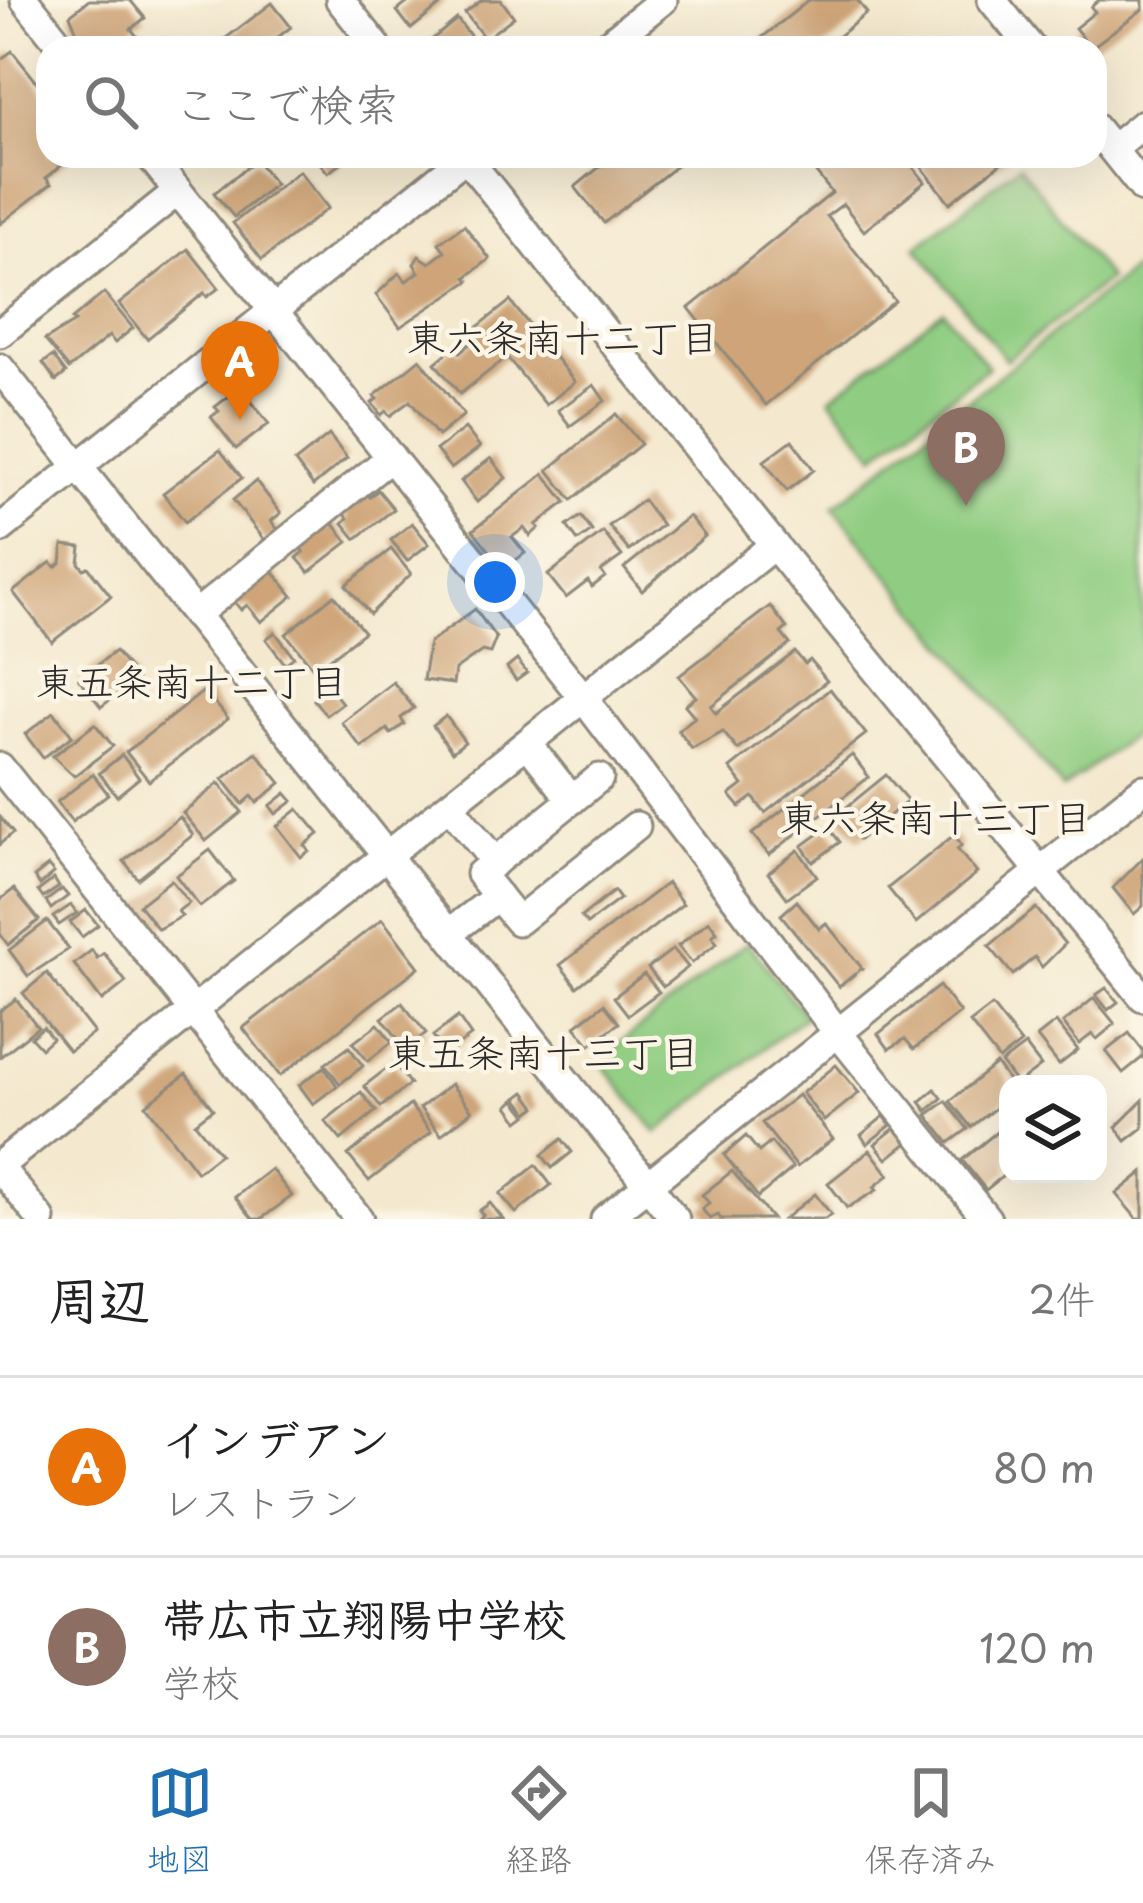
<!DOCTYPE html>
<html lang="ja">
<head>
<meta charset="utf-8">
<style>
  body { margin:0; font-family:"Playpen Sans","Klee One",sans-serif; background:#f2f2f2; color:#222 }
  .controls { position:absolute; right:36px; bottom:36px; display:grid; overflow:hidden; border-radius:24px; box-shadow:0 12px 48px #0002 }
  .controls button { width:108px; height:108px; display:grid; place-items:center; padding:0; border:0; border-bottom:3px solid #e0e0e0; background:#fff; color:#222; font:60px sans-serif }
  .you { position:absolute; left:495px; top:582px; width:42px; height:42px; margin:-30px; border:9px solid #fff; border-radius:50%; background:#1a73e8; box-shadow:0 0 0 18px #1a73e833 }
  .badge { display:grid; place-items:center; width:78px; height:78px; border-radius:50%; background:#1f6fb2; color:#fff; font-size:39px; font-weight:700 }
  .pin { position:absolute; translate:-50% -99px; filter:drop-shadow(0 3px 6px #0008) }
  .pin::after { content:''; position:absolute; top:63px; width:42px; height:36px; background:inherit; clip-path:polygon(0 0,100% 0,50% 100%) }
  .list { margin:0; padding:0; list-style:none }
  h2 { display:flex; justify-content:space-between; align-items:center; height:156px; margin:0; padding:0 48px; font-size:51px }
  h2 small { font-size:39px; font-weight:400; color:#767676 }
  .list li { display:grid; grid-template-columns:78px 1fr auto; gap:36px; align-items:center; box-sizing:border-box; height:180px; padding:0 48px; border-top:3px solid #e0e0e0 }
  .list b { display:block; font-size:45px; white-space:nowrap }
  .list p { margin:0; font-size:39px; white-space:nowrap; color:#767676 }
  .list em { font-size:39px; font-style:normal; color:#767676 }
  .icon { flex:none; width:66px; height:66px; fill:none; stroke:currentColor; stroke-width:2; stroke-linecap:round; stroke-linejoin:round }
  .map { position:relative; flex:none; width:1143px; height:1219px; overflow:hidden }
  .search { position:absolute; background:#fff; box-shadow:0 12px 48px #0002; left:36px; right:36px; top:36px; height:132px; display:flex; align-items:center; gap:30px; box-sizing:border-box; padding:0 42px; border-radius:36px; color:#767676; font-size:45px }
  .sheet { height:516px; background:#fff }
  nav { display:flex; justify-content:space-around; align-items:center; box-sizing:border-box; height:168px; border-top:3px solid #e0e0e0; background:#fff; font-size:33px; color:#767676 }
  nav a { display:grid; justify-items:center; gap:6px }
  nav .on { color:#1f6fb2 }
  .map>svg:first-child { display:block }
  .green { fill:#90cd82; stroke:#5e7c56; stroke-width:3 }
  .building { fill:#cea478 }
  .lines { fill:none; stroke-linecap:round; stroke-linejoin:round }
  .minor-casing { stroke:#908a7d; stroke-width:33 }
  .minor { stroke:#fff; stroke-width:27 }
  .labels { text-anchor:middle; stroke-width:9; stroke-linejoin:round; paint-order:stroke }
  .neighbourhood-label { font-size:39px; fill:#2b2b2b; stroke:#fcf5e5 }
</style>
</head>
<body>
<div class="map">
<svg width="1143" height="1219" viewBox="0 0 1143 1219">
  <rect width="100%" height="100%" fill="#fcf5e5"/>
  <filter id="ink" filterUnits="userSpaceOnUse"><feTurbulence type="fractalNoise" baseFrequency=".00833" numOctaves="2"/><feDisplacementMap in="SourceGraphic" scale="24" xChannelSelector="R" yChannelSelector="G"/><feConvolveMatrix kernelMatrix="1 2 1 2 8 2 1 2 1" color-interpolation-filters="sRGB"/></filter>
  <filter id="wash" filterUnits="userSpaceOnUse"><feTurbulence type="fractalNoise" baseFrequency=".004" numOctaves="4" result="noise"/><feDisplacementMap in="SourceGraphic" scale="48" xChannelSelector="R" yChannelSelector="G"/><feGaussianBlur stdDeviation="2.7" result="paint"/><feColorMatrix in="noise" values="0 0 0 0 0 0 0 0 0 0 0 0 0 0 0 0 0 1.4 0 .05"/><feComposite in="paint" operator="in"/></filter>
  <g filter="url(#wash)">
    <rect width="100%" height="100%" fill="#f4e9cf"/>
    <g class="green">
      <polygon points="1019,165 1109,279 1006,360 916,247"/>
      <polygon points="1134,269 1143,281 1143,727 1063,789 833,507"/>
      <polygon points="943,310 988,367 875,455 830,398"/>
      <polygon points="747,942 805,1016 657,1133 599,1060"/>
    </g>
    <g id="blocks">
      <g class="building">
        <polygon points="89,0 130,0 145,18 131,29 136,35 120,48 96,48 80,40 70,15"/>
        <polygon points="411,0 447,0 411,29 397,11"/>
        <polygon points="482,0 501,0 514,17 485,39 465,13"/>
        <polygon points="809,0 857,0 867,13 824,48 749,48"/>
        <polygon points="1099,0 1143,0 1143,9 1091,48 1075,28 1095,12 1091,7"/>
        <polygon points="272,3 291,27 264,48 213,48"/>
        <polygon points="457,19 476,43 470,48 433,48 429,42"/>
        <polygon points="12,51 48,96 48,156 73,156 46,178 51,184 0,224 0,60"/>
        <polygon points="314,156 350,156 328,173"/>
        <polygon points="613,156 689,156 604,223 575,187"/>
        <polygon points="803,156 904,156 925,182 864,231 843,204 827,216 895,301 766,405 689,308 832,193"/>
        <polygon points="913,156 1010,156 950,203"/>
        <polygon points="256,160 275,184 234,217 214,193"/>
        <polygon points="299,171 328,208 262,260 233,223"/>
        <polygon points="464,225 490,259 466,277 469,281 400,327 376,295 399,273 406,281 419,272 414,264 419,256 430,263 445,251 439,243"/>
        <polygon points="188,249 219,288 207,297 204,293 147,339 119,304"/>
        <polygon points="104,293 133,328 115,343 109,336 69,369 45,340 75,322 72,319"/>
        <polygon points="510,301 575,382 546,405 507,357 460,394 435,363 455,346 460,352 476,339 470,333"/>
        <polygon points="53,356 66,373 56,381 43,363"/>
        <polygon points="420,359 464,415 438,436 410,401 390,416 386,411 381,415 372,403 377,399 374,396"/>
        <polygon points="594,385 605,401 570,426 558,410"/>
        <polygon points="244,392 269,424 236,449 211,417 219,411 215,407 232,394 235,399"/>
        <polygon points="616,414 641,444 572,500 548,470"/>
        <polygon points="465,428 480,447 451,469 436,450"/>
        <polygon points="329,435 347,458 313,486 295,462"/>
        <polygon points="792,440 814,470 787,491 764,461"/>
        <polygon points="220,450 242,478 185,522 163,493"/>
        <polygon points="491,458 506,478 477,502 461,481"/>
        <polygon points="544,474 566,502 536,525 539,528 530,536 524,528 512,537 525,553 504,569 473,530"/>
        <polygon points="256,481 281,513 271,521 279,531 266,542 233,500"/>
        <polygon points="378,490 394,509 356,539 343,523 348,518 342,510 366,492 370,497"/>
        <polygon points="643,500 662,525 629,551 609,526"/>
        <polygon points="581,516 592,531 578,541 567,526"/>
        <polygon points="689,516 705,536 642,591 624,568"/>
        <polygon points="333,523 348,542 309,572 297,558 304,552 299,546 324,525 327,529"/>
        <polygon points="412,523 429,544 407,561 391,540"/>
        <polygon points="603,532 622,556 601,571 605,577 592,587 588,581 566,598 548,575"/>
        <polygon points="63,545 81,547 79,563 84,569 88,567 111,596 52,642 13,592 51,562 55,567 61,563"/>
        <polygon points="391,549 411,574 370,614 346,585"/>
        <polygon points="272,570 293,596 261,622 247,605 241,610 230,596"/>
        <polygon points="334,595 364,632 315,670 286,634"/>
        <polygon points="770,606 787,628 781,633 790,644 711,706 716,713 795,652 805,664 810,660 827,681 738,750 723,732 692,749 678,730 695,717 685,705 696,697 679,676"/>
        <polygon points="475,609 496,638 490,653 482,651 455,670 453,684 423,680 429,643"/>
        <polygon points="275,632 294,657 285,664 266,639"/>
        <polygon points="115,651 137,679 101,707 79,679"/>
        <polygon points="517,660 527,673 516,681 507,668"/>
        <polygon points="393,682 414,708 401,718 404,724 391,734 387,729 362,748 341,722"/>
        <polygon points="330,688 342,703 326,715 314,700"/>
        <polygon points="830,689 866,734 765,813 753,797 740,807 730,795 743,785 730,768"/>
        <polygon points="205,690 228,719 149,781 126,752"/>
        <polygon points="54,712 72,736 43,758 25,734"/>
        <polygon points="446,716 465,742 452,752 433,726"/>
        <polygon points="95,724 113,746 74,776 53,756"/>
        <polygon points="256,752 281,783 257,803 252,796 243,804 223,779"/>
        <polygon points="122,755 139,778 117,796 99,773"/>
        <polygon points="852,755 869,777 769,855 752,834"/>
        <polygon points="93,774 108,794 72,822 57,802"/>
        <polygon points="886,775 908,801 859,840 838,814"/>
        <polygon points="219,783 242,812 206,841 183,813"/>
        <polygon points="286,793 293,801 276,814 270,806"/>
        <polygon points="298,809 319,834 305,845 309,851 301,857 277,826"/>
        <polygon points="0,817 13,833 0,844"/>
        <polygon points="180,817 193,835 138,879 124,861"/>
        <polygon points="828,827 840,842 813,862 802,846"/>
        <polygon points="954,835 962,845 957,849 977,873 916,923 888,888"/>
        <polygon points="210,850 234,881 200,907 176,876"/>
        <polygon points="798,850 817,876 787,898 768,873"/>
        <polygon points="1143,858 1143,906 1134,914 1113,888"/>
        <polygon points="48,866 54,873 40,885 34,877"/>
        <polygon points="54,879 59,887 43,898 38,891"/>
        <polygon points="171,880 189,903 178,911 182,916 158,929 139,905"/>
        <polygon points="667,883 683,904 577,987 560,965"/>
        <polygon points="14,889 39,920 8,945 0,934 0,900"/>
        <polygon points="62,889 68,896 51,909 46,901"/>
        <polygon points="614,891 620,899 587,924 581,917"/>
        <polygon points="797,901 819,929 826,923 862,968 839,987 781,915"/>
        <polygon points="71,905 77,913 59,925 53,917"/>
        <polygon points="1036,908 1065,944 1042,967 1035,957 1013,975 989,946"/>
        <polygon points="86,910 98,925 82,937 70,922"/>
        <polygon points="382,919 419,967 280,1076 243,1028"/>
        <polygon points="47,921 69,949 28,976 9,950"/>
        <polygon points="709,921 717,932 712,936 717,943 692,963 678,946"/>
        <polygon points="673,949 688,967 663,987 648,968"/>
        <polygon points="92,950 97,958 104,953 126,982 102,1001 74,964"/>
        <polygon points="47,973 94,1033 69,1051 23,993"/>
        <polygon points="644,974 659,992 628,1015 614,997"/>
        <polygon points="939,986 960,1013 914,1049 905,1039 889,1049 878,1034"/>
        <polygon points="1106,988 1118,1002 1108,1010 1096,995"/>
        <polygon points="1094,998 1115,1024 1097,1039 1092,1034 1079,1044 1063,1023"/>
        <polygon points="16,999 38,1027 0,1057 0,1011"/>
        <polygon points="402,1003 426,1033 406,1049 382,1018"/>
        <polygon points="604,1004 619,1023 590,1045 575,1026"/>
        <polygon points="992,1006 1021,1043 999,1060 970,1023"/>
        <polygon points="458,1017 471,1036 446,1054 433,1036"/>
        <polygon points="1056,1022 1078,1050 1059,1065 1037,1037"/>
        <polygon points="378,1024 392,1042 368,1061 353,1043"/>
        <polygon points="43,1027 52,1038 41,1048 31,1037"/>
        <polygon points="1129,1033 1143,1051 1143,1057 1123,1073 1106,1051"/>
        <polygon points="1025,1045 1041,1066 1017,1084 1001,1063"/>
        <polygon points="349,1047 363,1066 340,1084 325,1064"/>
        <polygon points="394,1063 410,1084 381,1107 364,1086"/>
        <polygon points="996,1064 1011,1084 1008,1084 1008,1098 971,1127 950,1101"/>
        <polygon points="836,1065 859,1093 824,1121 802,1093"/>
        <polygon points="324,1067 337,1086 313,1104 299,1085"/>
        <polygon points="186,1074 213,1109 195,1123 220,1154 197,1172 146,1105"/>
        <polygon points="451,1084 472,1111 441,1135 420,1108"/>
        <polygon points="935,1089 942,1098 927,1111 920,1102"/>
        <polygon points="361,1092 376,1111 341,1140 325,1121"/>
        <polygon points="525,1092 536,1107 529,1113 517,1098"/>
        <polygon points="798,1095 833,1139 797,1167 762,1123"/>
        <polygon points="515,1100 527,1115 519,1121 508,1106"/>
        <polygon points="1143,1100 1143,1128 1126,1141 1116,1127"/>
        <polygon points="946,1101 968,1129 949,1143 927,1115"/>
        <polygon points="410,1105 431,1132 369,1181 348,1155"/>
        <polygon points="884,1116 891,1125 867,1144 861,1135"/>
        <polygon points="1008,1123 1008,1172 986,1190 962,1160"/>
        <polygon points="895,1128 907,1143 887,1159 875,1144"/>
        <polygon points="746,1136 759,1152 771,1142 793,1168 758,1197 724,1155"/>
        <polygon points="562,1139 572,1152 552,1168 542,1155"/>
        <polygon points="870,1150 889,1175 874,1187 877,1190 847,1208 828,1183"/>
        <polygon points="536,1165 551,1185 516,1213 500,1194"/>
        <polygon points="271,1169 292,1196 261,1219 253,1219 235,1197"/>
        <polygon points="732,1171 772,1219 721,1219 718,1215 710,1219 702,1209 709,1203 702,1195"/>
        <polygon points="1143,1172 1143,1219 1137,1219 1116,1194"/>
        <polygon points="815,1194 831,1214 825,1219 784,1219"/>
        <polygon points="490,1203 503,1219 479,1219 483,1215 479,1211"/>
      </g>
    </g>
  </g>
  <g filter="url(#ink)">
    <use href="#blocks" fill-opacity="0" stroke="#908a7d" stroke-width="3"/>
    <g class="lines">
      <g class="minor-casing">
        <g id="minor">
          <polyline points="25,0 63,48"/>
          <polyline points="340,0 378,48"/>
          <polyline points="992,0 1031,48"/>
          <polyline points="603,48 663,0"/>
          <polyline points="1095,128 1143,188"/>
          <polyline points="1112,149 1143,124"/>
          <polyline points="150,156 584,699 838,1033 987,1219"/>
          <polyline points="465,156 774,545 1143,997"/>
          <polyline points="0,333 178,191"/>
          <polyline points="0,368 675,1219"/>
          <polyline points="0,529 467,156"/>
          <polyline points="195,615 391,457"/>
          <polyline points="528,744 572,800"/>
          <polyline points="0,767 359,1219"/>
          <polyline points="599,778 480,874 518,921 636,826"/>
          <polyline points="450,806 495,862"/>
          <polyline points="449,933 498,896"/>
          <polyline points="0,1165 774,545"/>
          <polyline points="0,1168 41,1219"/>
          <polyline points="605,1219 1143,789"/>
        </g>
      </g>
      <use href="#minor" class="minor"/>
    </g>
  </g>
  <g class="labels">
    <g class="neighbourhood-label">
      <text x="563" y="352">東六条南十二丁目</text>
      <text x="192" y="696">東五条南十二丁目</text>
      <text x="936" y="832">東六条南十三丁目</text>
      <text x="544" y="1067">東五条南十三丁目</text>
    </g>
  </g>
</svg>
<div class="controls">
<button><svg class="icon" aria-label="layers" viewBox="0 0 24 24"><path d="M12 4l9 5-9 5-9-5zM3 14l9 5 9-5"/></svg></button>
</div>
<div class="you"></div>
<div class="pin badge" style="left:240px;top:420px;background:#e8710a">A</div>
<div class="pin badge" style="left:966px;top:506px;background:#8d6e63">B</div>
<div class="search"><svg class="icon" aria-label="search" viewBox="0 0 24 24"><circle cx="10" cy="10" r="6"/><path d="M15 15l6 6"/></svg>ここで検索</div>
</div>
<section class="sheet">
<h2>周辺<small>2件</small></h2>
<ul class="list">
<li><span class="badge" style="background:#e8710a">A</span><div><b>インデアン</b><p>レストラン</p></div><em>80 m</em></li>
<li><span class="badge" style="background:#8d6e63">B</span><div><b>帯広市立翔陽中学校</b><p>学校</p></div><em>120 m</em></li>
</ul>
</section>
<nav>
<a class="on"><svg class="icon" aria-label="map" viewBox="0 0 24 24"><path d="M3 6l6-2 6 2 6-2v14l-6 2-6-2-6 2zM9 4v14M15 6v14"/></svg>地図</a>
<a><svg class="icon" aria-label="directions" viewBox="0 0 24 24"><path d="M12 3l9 9-9 9-9-9zM9 14v-3h6M13 9l2 2-2 2"/></svg>経路</a>
<a><svg class="icon" aria-label="saved" viewBox="0 0 24 24"><path d="M7 4h10v16l-5-4-5 4z"/></svg>保存済み</a>
</nav>
</body>
</html>
